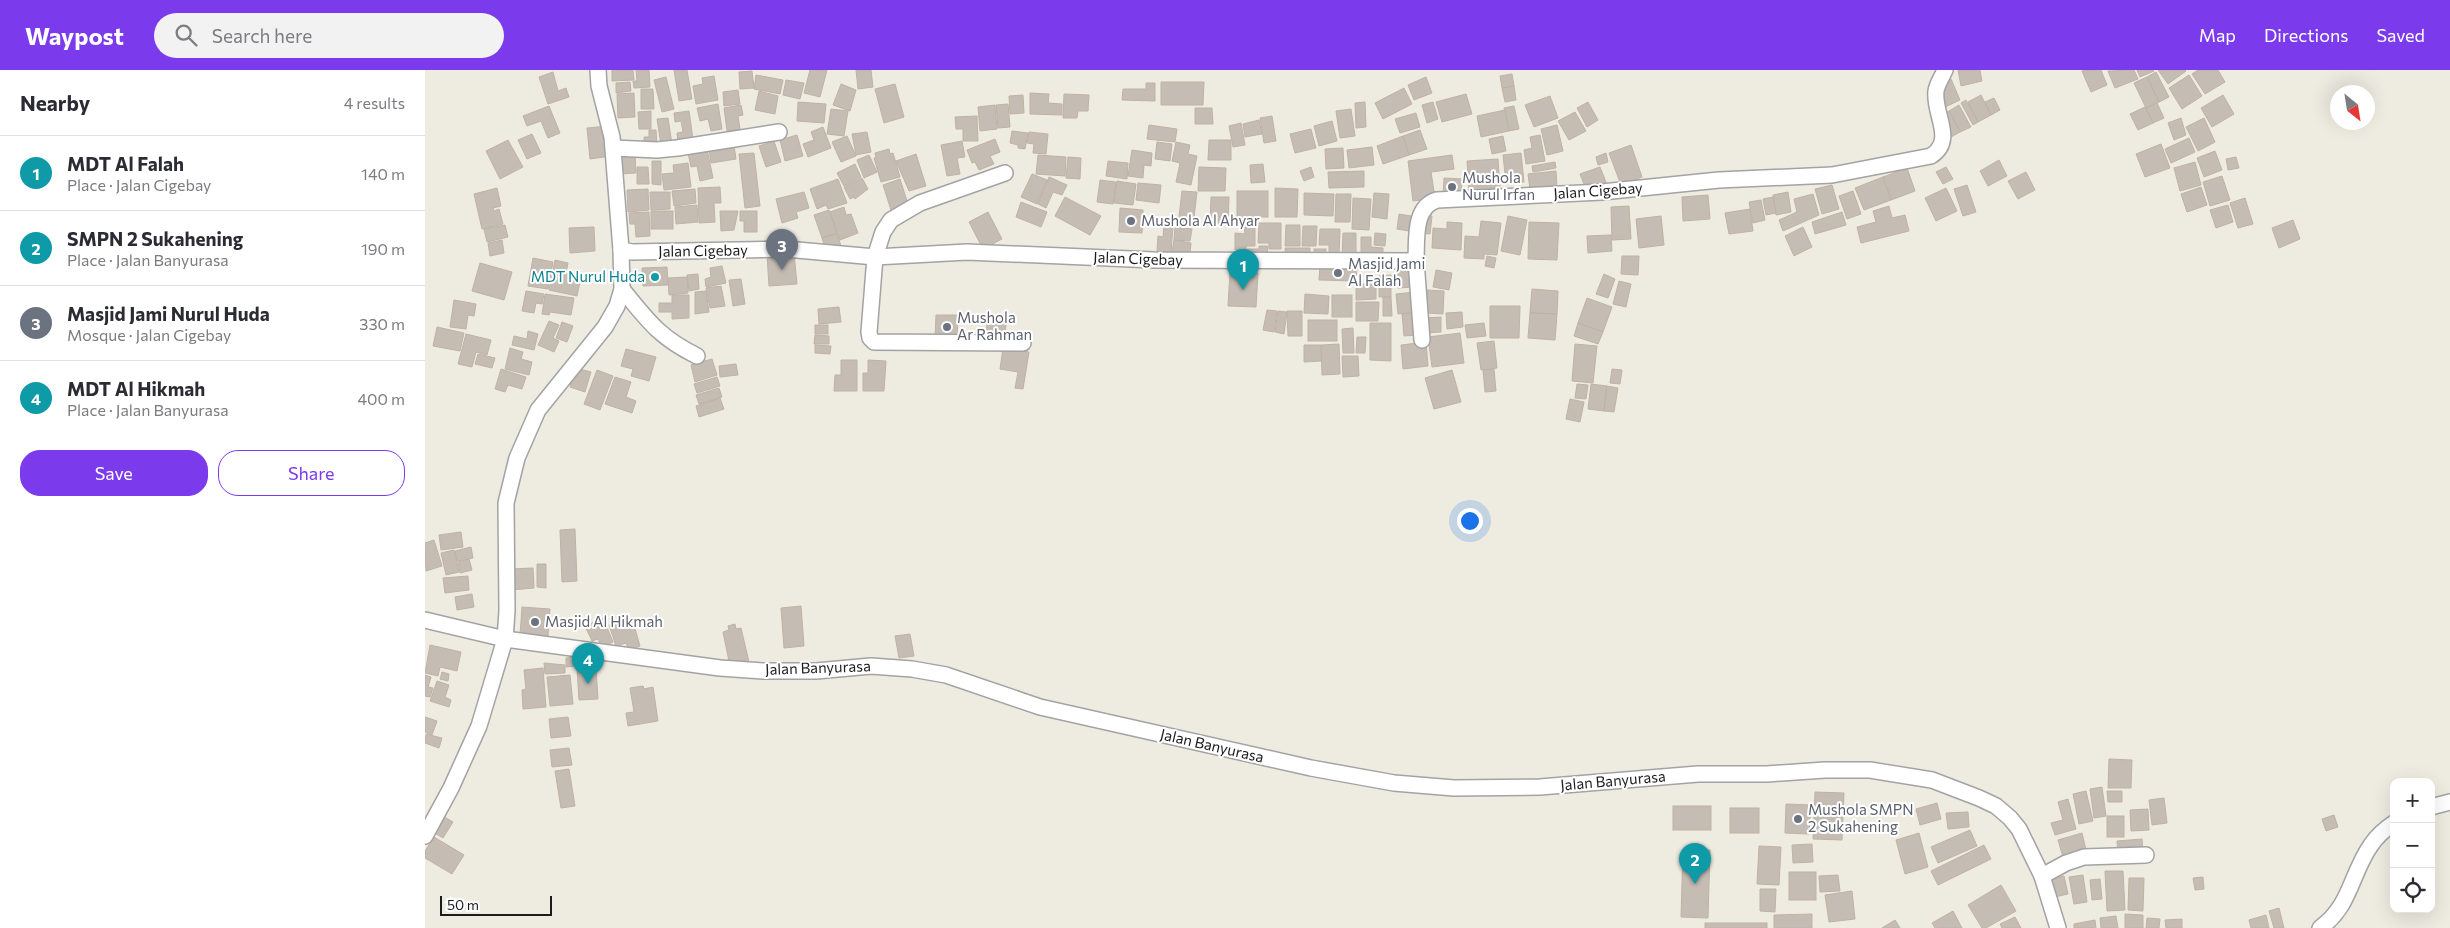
<!DOCTYPE html>
<html lang="en">
<head>
<meta charset="utf-8">
<style>
  body { margin:0; font-family:Commissioner,sans-serif; background:#f2f2f3; color:#2b2b33 }
  .controls { position:absolute; right:15px; bottom:15px; display:grid; overflow:hidden; border-radius:10px; box-shadow:0 5px 20px #0002 }
  .controls button { width:45px; height:45px; display:grid; place-items:center; padding:0; border:0; border-bottom:1px solid #e1e1e2; background:#fff; color:#2b2b33; font:25px sans-serif }
  .compass { position:absolute; left:1905px; top:15px; width:45px; height:45px; border-radius:50%; background:#fff; box-shadow:0 5px 20px #0002; rotate:150deg }
  .scale { position:absolute; left:15px; bottom:12px; width:112px; box-sizing:border-box; padding-left:5px; border:2px solid #1c1c1c; border-top:0; font-size:14px; line-height:18px; white-space:nowrap; color:#1c1c1c; -webkit-text-stroke:4px #fff; paint-order:stroke }
  .you { position:absolute; left:1044px; top:450px; width:18px; height:18px; margin:-12px; border:4px solid #fff; border-radius:50%; background:#1a73e8; box-shadow:0 0 0 8px #1a73e833 }
  .badge { display:grid; place-items:center; width:32px; height:32px; border-radius:50%; background:#7c3aed; color:#fff; font-size:16px; font-weight:700 }
  .pin { position:absolute; translate:-50% -41px; filter:drop-shadow(0 1px 2px #0008) }
  .pin::after { content:''; position:absolute; top:26px; width:18px; height:15px; background:inherit; clip-path:polygon(0 0,100% 0,50% 100%) }
  .list { margin:0; padding:0; list-style:none }
  h2 { display:flex; justify-content:space-between; align-items:center; height:65px; margin:0; padding:0 20px; font-size:21px }
  h2 small { font-size:16px; font-weight:400; color:#7c7c81 }
  .list li { display:grid; grid-template-columns:32px 1fr auto; gap:15px; align-items:center; box-sizing:border-box; height:75px; padding:0 20px; border-top:1px solid #e1e1e2 }
  .list b { display:block; font-size:19px; white-space:nowrap }
  .list p { margin:0; font-size:16px; white-space:nowrap; color:#7c7c81 }
  .list em { font-size:16px; font-style:normal; color:#7c7c81 }
  .actions { display:flex; gap:10px; padding:15px 20px }
  .actions a { flex:1; padding:11px 0; border:1px solid #7c3aed; border-radius:20px; text-align:center; font-size:18px; color:#7c3aed }
  .actions .main { background:#7c3aed; color:#fff }
  .icon { flex:none; width:28px; height:28px; fill:none; stroke:currentColor; stroke-width:2; stroke-linecap:round; stroke-linejoin:round }
  .map { position:relative; flex:none; width:2025px; height:858px; overflow:hidden }
  header { display:flex; align-items:center; gap:30px; box-sizing:border-box; height:70px; padding:0 25px; background:#7c3aed; color:#fff }
  header strong { font-size:24px }
  nav { display:flex; gap:28px; margin-inline-start:auto; font-size:18px }
  .search { width:350px; height:45px; background:#f2f2f3; display:flex; align-items:center; gap:12px; box-sizing:border-box; padding:0 18px; border-radius:28px; color:#7c7c81; font-size:19px }
  main { display:flex }
  aside { flex:1; background:#fff }
  .map>svg:first-child { display:block }
  .building { fill:#c5bdb4; stroke:#c0b2a3 }
  .lines { fill:none; stroke-linecap:round; stroke-linejoin:round }
  .minor-casing { stroke:#a3a3a3; stroke-width:18 }
  .minor { stroke:#fff; stroke-width:15 }
  .worship-dot { fill:#6b7280; stroke:#fff; stroke-width:2 }
  .culture-dot { fill:#0f9aa8; stroke:#fff; stroke-width:2 }
  .labels { text-anchor:middle; stroke-width:4; stroke-linejoin:round; paint-order:stroke }
  .worship-label { font-size:15px; fill:#5b616d; stroke:#fff; text-anchor:start }
  .street-label { font-size:15px; fill:#1c1c1c; stroke:#fff }
  .culture-label { font-size:15px; fill:#0d838f; stroke:#fff; text-anchor:end }
</style>
</head>
<body>
<header>
<strong>Waypost</strong>
<div class="search"><svg class="icon" aria-label="search" viewBox="0 0 24 24"><circle cx="10" cy="10" r="6"/><path d="M15 15l6 6"/></svg>Search here</div>
<nav><a>Map</a><a>Directions</a><a>Saved</a></nav>
</header>
<main>
<aside>
<h2>Nearby<small>4 results</small></h2>
<ul class="list">
<li><span class="badge" style="background:#0f9aa8">1</span><div><b>MDT Al Falah</b><p>Place · Jalan Cigebay</p></div><em>140 m</em></li>
<li><span class="badge" style="background:#0f9aa8">2</span><div><b>SMPN 2 Sukahening</b><p>Place · Jalan Banyurasa</p></div><em>190 m</em></li>
<li><span class="badge" style="background:#6b7280">3</span><div><b>Masjid Jami Nurul Huda</b><p>Mosque · Jalan Cigebay</p></div><em>330 m</em></li>
<li><span class="badge" style="background:#0f9aa8">4</span><div><b>MDT Al Hikmah</b><p>Place · Jalan Banyurasa</p></div><em>400 m</em></li>
</ul>
<div class="actions"><a class="main">Save</a><a>Share</a></div>
</aside>
<div class="map">
<svg width="2025" height="858" viewBox="0 0 2025 858">
  <rect width="100%" height="100%" fill="#eeebe1"/>
  <g class="building">
    <polygon points="187,0 208,0 209,10 187,11"/>
    <polygon points="211,0 224,0 225,17 209,18 208,11 212,11"/>
    <polygon points="249,0 262,0 267,29 254,31"/>
    <polygon points="385,0 402,0 395,27 379,23"/>
    <polygon points="431,0 446,0 448,17 433,19"/>
    <polygon points="1533,0 1555,0 1557,11 1536,16"/>
    <polygon points="1660,0 1676,0 1682,15 1666,22 1657,1"/>
    <polygon points="1709,0 1713,9 1690,18 1683,1"/>
    <polygon points="1712,0 1728,0 1729,1 1715,7"/>
    <polygon points="1733,0 1760,0 1761,1 1743,14"/>
    <polygon points="1773,0 1793,0 1800,12 1780,24 1767,4"/>
    <polygon points="327,1 329,18 315,19 314,2"/>
    <polygon points="128,2 133,21 141,18 144,27 123,34 114,7"/>
    <polygon points="1731,2 1744,27 1734,32 1722,7"/>
    <polygon points="1087,4 1089,16 1077,18 1075,6"/>
    <polygon points="331,5 358,10 355,24 329,19"/>
    <polygon points="1764,5 1777,26 1757,39 1744,18"/>
    <polygon points="289,6 293,30 271,34 268,16 278,14 277,8"/>
    <polygon points="241,7 249,39 237,42 229,10"/>
    <polygon points="1001,7 1007,23 989,30 983,15"/>
    <polygon points="1722,7 1734,32 1721,38 1709,13"/>
    <polygon points="1526,9 1535,30 1518,38 1512,24 1516,14"/>
    <polygon points="361,10 379,13 375,29 358,25"/>
    <polygon points="205,12 206,21 191,23 191,13"/>
    <polygon points="736,12 779,12 778,35 736,35"/>
    <polygon points="721,13 730,13 730,31 697,30 698,19 721,19"/>
    <polygon points="416,14 431,20 425,41 408,35"/>
    <polygon points="470,14 479,47 459,53 450,19"/>
    <polygon points="1089,16 1091,30 1080,32 1077,18"/>
    <polygon points="979,18 987,34 958,49 950,33"/>
    <polygon points="216,19 228,19 229,39 216,39"/>
    <polygon points="313,20 315,34 299,36 298,22"/>
    <polygon points="334,21 353,26 350,44 330,40"/>
    <polygon points="209,23 210,47 193,48 192,24"/>
    <polygon points="605,23 624,24 623,33 637,34 637,45 605,44"/>
    <polygon points="639,24 664,25 663,41 653,41 652,48 638,48"/>
    <polygon points="1041,24 1047,44 1017,52 1011,32"/>
    <polygon points="598,25 599,43 585,44 584,26"/>
    <polygon points="1556,25 1566,45 1553,52 1543,32"/>
    <polygon points="1798,25 1809,44 1787,57 1776,38"/>
    <polygon points="1125,26 1133,48 1109,57 1100,35"/>
    <polygon points="1569,28 1575,40 1566,45 1560,32"/>
    <polygon points="1541,30 1553,52 1548,55 1536,33"/>
    <polygon points="373,32 401,34 399,53 372,51"/>
    <polygon points="940,32 941,57 931,58 930,33"/>
    <polygon points="1008,32 1013,49 1002,53 997,35"/>
    <polygon points="1163,32 1173,50 1162,57 1152,38"/>
    <polygon points="1732,33 1739,48 1728,53 1721,38"/>
    <polygon points="293,34 297,59 286,61 283,49 275,51 272,38"/>
    <polygon points="583,34 585,57 573,58 571,35"/>
    <polygon points="316,35 318,45 313,46 315,59 302,61 299,38"/>
    <polygon points="570,35 572,59 555,61 553,37"/>
    <polygon points="1534,35 1546,57 1535,62 1524,41"/>
    <polygon points="124,36 135,63 123,68 116,51 102,56 98,46"/>
    <polygon points="1089,36 1094,59 1084,61 1079,38"/>
    <polygon points="1720,37 1728,53 1713,60 1705,44"/>
    <polygon points="770,38 787,38 788,54 770,54"/>
    <polygon points="406,39 423,41 419,66 402,64"/>
    <polygon points="926,39 930,66 915,68 911,41"/>
    <polygon points="1080,40 1084,61 1056,67 1052,46"/>
    <polygon points="226,41 226,59 214,59 213,42"/>
    <polygon points="264,41 268,69 253,71 252,63 258,62 256,51 250,52 249,43"/>
    <polygon points="1524,41 1535,62 1526,67 1515,46"/>
    <polygon points="1150,42 1161,61 1144,70 1133,51"/>
    <polygon points="991,43 995,57 975,63 970,49"/>
    <polygon points="552,46 553,71 538,71 538,59 531,59 530,47"/>
    <polygon points="847,46 851,71 839,73 835,48"/>
    <polygon points="243,48 247,74 236,75 232,49"/>
    <polygon points="1756,48 1761,65 1749,70 1743,53"/>
    <polygon points="1779,48 1790,72 1773,81 1761,57"/>
    <polygon points="834,50 837,64 820,67 818,54"/>
    <polygon points="907,51 912,71 894,76 889,56"/>
    <polygon points="816,53 820,75 808,77 804,56"/>
    <polygon points="724,55 752,59 750,72 722,69"/>
    <polygon points="1132,55 1138,81 1122,85 1116,59"/>
    <polygon points="183,56 186,86 165,89 162,58"/>
    <polygon points="398,57 406,78 383,87 378,74 389,70 386,62"/>
    <polygon points="886,59 891,78 870,83 865,64"/>
    <polygon points="224,60 231,60 232,76 219,76 219,67 224,67"/>
    <polygon points="995,60 1002,79 984,85 978,66"/>
    <polygon points="587,61 603,63 600,79 593,78 593,75 585,73"/>
    <polygon points="442,62 446,82 431,85 427,64"/>
    <polygon points="604,62 623,64 621,84 608,83 609,74 602,73"/>
    <polygon points="107,64 116,83 102,89 93,70"/>
    <polygon points="372,65 378,86 360,91 355,70"/>
    <polygon points="1115,65 1120,91 1101,94 1099,80 1107,78 1105,67"/>
    <polygon points="422,66 431,86 416,92 407,72"/>
    <polygon points="978,66 984,85 958,94 952,76"/>
    <polygon points="1078,66 1081,81 1067,84 1064,69"/>
    <polygon points="1764,68 1770,82 1746,93 1740,79"/>
    <polygon points="570,69 575,82 565,86 569,94 554,100 550,92 547,93 542,80"/>
    <polygon points="83,70 98,97 75,109 61,81"/>
    <polygon points="784,70 806,70 806,90 783,90"/>
    <polygon points="349,71 356,92 341,97 334,76"/>
    <polygon points="537,71 540,87 532,88 535,104 522,106 516,75"/>
    <polygon points="732,72 747,74 745,91 730,89"/>
    <polygon points="751,72 765,75 763,84 772,86 766,115 751,112 755,93 747,91"/>
    <polygon points="1736,74 1745,98 1720,107 1711,84"/>
    <polygon points="309,75 311,89 286,93 284,79"/>
    <polygon points="1206,75 1217,107 1196,115 1184,83"/>
    <polygon points="947,77 949,95 924,98 922,80"/>
    <polygon points="918,78 919,98 901,99 900,79"/>
    <polygon points="282,79 288,108 275,111 272,96 266,97 263,83"/>
    <polygon points="464,79 465,84 468,83 475,107 456,112 449,88 451,88 450,83"/>
    <polygon points="707,80 727,83 726,96 719,95 718,108 703,106"/>
    <polygon points="1790,81 1797,100 1779,107 1772,88"/>
    <polygon points="329,83 335,136 320,138 314,84"/>
    <polygon points="1096,83 1099,112 1081,114 1078,85"/>
    <polygon points="1181,83 1183,92 1173,95 1171,87"/>
    <polygon points="210,84 211,103 194,104 193,85"/>
    <polygon points="491,84 501,116 484,121 471,91"/>
    <polygon points="444,85 452,102 439,108 432,90"/>
    <polygon points="613,85 641,87 640,106 611,104"/>
    <polygon points="1027,85 1029,99 1006,102 1010,128 988,131 983,91"/>
    <polygon points="643,87 656,88 655,109 641,108"/>
    <polygon points="1811,87 1814,98 1803,100 1801,89"/>
    <polygon points="1073,89 1075,119 1044,121 1042,91"/>
    <polygon points="1574,90 1582,106 1563,116 1555,101"/>
    <polygon points="227,91 236,91 236,115 227,114"/>
    <polygon points="683,91 703,93 702,109 681,106"/>
    <polygon points="1130,92 1131,98 1108,102 1107,96"/>
    <polygon points="1770,92 1776,115 1755,121 1749,98"/>
    <polygon points="263,93 266,117 239,120 237,104 249,103 248,95"/>
    <polygon points="430,94 436,107 419,116 412,103"/>
    <polygon points="838,94 840,112 826,113 825,95"/>
    <polygon points="212,97 223,97 224,114 212,114"/>
    <polygon points="774,97 801,98 800,121 773,121"/>
    <polygon points="886,97 889,107 879,111 875,101"/>
    <polygon points="1175,97 1181,112 1161,119 1155,104"/>
    <polygon points="1521,97 1528,109 1518,114 1511,102"/>
    <polygon points="1482,98 1490,121 1466,130 1458,107"/>
    <polygon points="939,101 939,117 904,118 903,102"/>
    <polygon points="1131,101 1132,117 1105,120 1103,104"/>
    <polygon points="1601,102 1610,120 1593,129 1583,111"/>
    <polygon points="607,104 622,110 612,134 596,127"/>
    <polygon points="1797,106 1805,130 1785,136 1778,112"/>
    <polygon points="624,107 642,115 637,125 628,122 621,138 613,134"/>
    <polygon points="1458,107 1466,130 1439,140 1430,118"/>
    <polygon points="437,108 443,119 430,129 429,127 425,129 419,117"/>
    <polygon points="1019,108 1037,109 1036,126 1018,126"/>
    <polygon points="413,109 422,133 403,139 401,135 392,139 385,119"/>
    <polygon points="475,109 483,134 466,140 458,115"/>
    <polygon points="675,110 691,112 688,134 672,132"/>
    <polygon points="692,111 711,114 708,135 689,133"/>
    <polygon points="713,113 736,115 734,133 711,130"/>
    <polygon points="1407,115 1414,139 1397,144 1390,119"/>
    <polygon points="1542,115 1551,142 1538,146 1529,119"/>
    <polygon points="295,117 296,133 289,133 290,152 274,153 273,118"/>
    <polygon points="1776,117 1782,135 1762,142 1756,124"/>
    <polygon points="72,118 76,136 68,138 69,141 74,139 78,154 57,159 49,124"/>
    <polygon points="850,118 873,119 872,147 850,147"/>
    <polygon points="1521,118 1532,141 1511,151 1500,128"/>
    <polygon points="223,119 224,140 203,142 202,120"/>
    <polygon points="270,119 271,133 249,136 247,121"/>
    <polygon points="757,121 772,122 768,156 753,155"/>
    <rect x="812" y="121" width="31" height="26"/>
    <polygon points="1428,121 1436,144 1422,149 1414,126"/>
    <polygon points="225,122 245,122 245,139 226,140"/>
    <polygon points="379,122 384,138 371,142 373,148 357,153 351,129"/>
    <polygon points="1363,122 1366,142 1351,145 1348,125"/>
    <polygon points="879,123 909,124 908,146 879,145"/>
    <polygon points="949,123 964,124 962,149 947,147"/>
    <polygon points="911,124 926,124 925,152 910,152"/>
    <polygon points="1388,124 1394,145 1358,161 1354,150 1372,142 1369,129"/>
    <polygon points="1283,125 1285,149 1258,151 1257,127"/>
    <polygon points="640,127 676,146 665,165 630,146"/>
    <polygon points="786,127 804,127 803,153 785,153"/>
    <polygon points="1348,127 1351,143 1341,145 1338,129"/>
    <polygon points="928,128 946,129 944,160 927,159"/>
    <polygon points="1820,128 1828,154 1813,158 1805,133"/>
    <polygon points="1336,130 1340,150 1328,153 1324,132"/>
    <polygon points="596,132 622,142 616,157 591,147"/>
    <polygon points="272,135 273,152 251,154 250,137"/>
    <polygon points="1803,135 1808,152 1791,158 1785,140"/>
    <polygon points="1204,136 1206,169 1187,170 1186,137"/>
    <polygon points="1464,136 1467,148 1480,145 1484,161 1436,173 1432,157 1451,152 1448,141"/>
    <polygon points="419,137 421,145 426,144 433,163 415,170 405,142"/>
    <polygon points="695,138 718,140 717,163 694,162"/>
    <polygon points="1325,139 1328,161 1304,164 1300,143"/>
    <polygon points="404,140 412,163 397,168 389,145"/>
    <rect x="226" y="141" width="22" height="18"/>
    <polygon points="295,141 313,141 309,160 296,161"/>
    <polygon points="315,141 332,141 332,162 319,162 319,151 315,151"/>
    <polygon points="224,142 225,166 211,167 210,154 205,154 204,143"/>
    <polygon points="563,142 577,169 558,179 544,152"/>
    <polygon points="1417,142 1421,155 1390,164 1387,152"/>
    <polygon points="974,144 986,146 984,161 972,159"/>
    <polygon points="997,145 1007,146 1005,164 995,163"/>
    <polygon points="1083,146 1102,150 1095,185 1076,181"/>
    <polygon points="1236,146 1239,175 1214,178 1211,149"/>
    <polygon points="1868,150 1875,169 1854,178 1847,158"/>
    <polygon points="1056,151 1076,153 1072,185 1059,184 1059,189 1039,188 1040,166 1054,167"/>
    <polygon points="1022,152 1037,153 1036,180 1007,178 1008,158 1022,159"/>
    <polygon points="1104,152 1134,153 1132,190 1103,189"/>
    <polygon points="834,153 856,153 856,179 844,179 844,173 833,173"/>
    <polygon points="80,155 83,167 62,172 59,159"/>
    <polygon points="861,155 875,155 875,176 860,176"/>
    <polygon points="739,156 748,157 746,182 732,181 733,166 738,167"/>
    <polygon points="878,156 892,156 891,176 877,176"/>
    <polygon points="169,157 170,181 145,183 144,158"/>
    <polygon points="750,157 767,159 765,171 749,170"/>
    <polygon points="819,157 830,157 830,176 821,176 821,180 810,180 810,163 820,164"/>
    <polygon points="1378,157 1387,177 1369,186 1360,166"/>
    <polygon points="895,159 915,159 914,186 904,186 904,175 894,175"/>
    <polygon points="918,163 931,163 931,188 917,188"/>
    <polygon points="950,163 961,164 960,176 949,175"/>
    <polygon points="412,164 416,176 401,181 397,168"/>
    <polygon points="1186,165 1187,181 1163,183 1162,166"/>
    <polygon points="936,167 946,167 946,177 958,178 958,189 936,189"/>
    <polygon points="77,170 79,183 65,186 63,173"/>
    <polygon points="749,170 766,173 765,184 747,182"/>
    <polygon points="834,176 843,176 842,187 821,189 822,179 834,179"/>
    <polygon points="860,178 885,178 885,190 861,190"/>
    <rect x="889" y="179" width="12" height="10"/>
    <polygon points="369,183 372,214 344,216 342,185"/>
    <polygon points="1062,186 1071,188 1069,198 1060,196"/>
    <polygon points="1197,186 1214,186 1213,205 1196,204"/>
    <polygon points="108,188 128,192 123,219 103,216"/>
    <polygon points="130,190 143,193 141,203 156,207 152,226 124,220"/>
    <polygon points="55,193 87,202 79,230 47,221"/>
    <polygon points="895,195 932,196 931,211 894,210"/>
    <polygon points="989,195 990,217 973,218 972,196"/>
    <polygon points="297,196 301,213 281,217 280,209 286,207 285,198"/>
    <polygon points="242,197 243,215 218,216 217,198"/>
    <polygon points="1011,200 1027,203 1024,220 1008,217"/>
    <polygon points="805,202 833,203 831,237 803,236"/>
    <polygon points="273,204 274,219 264,221 262,205"/>
    <polygon points="1179,204 1190,209 1183,228 1171,224"/>
    <polygon points="966,205 966,227 954,227 954,206"/>
    <polygon points="262,207 263,223 244,225 243,208"/>
    <polygon points="316,209 320,234 308,236 304,210"/>
    <polygon points="1194,211 1206,214 1201,237 1188,234"/>
    <polygon points="931,214 951,214 951,229 931,230"/>
    <polygon points="296,216 300,236 285,238 281,218"/>
    <polygon points="1107,219 1133,221 1132,244 1105,243"/>
    <polygon points="1002,220 1019,221 1018,244 1001,243"/>
    <polygon points="101,221 119,224 117,234 111,233 109,243 97,241"/>
    <polygon points="281,221 284,242 270,244 270,222"/>
    <polygon points="990,222 992,242 973,244 971,224"/>
    <polygon points="120,224 149,228 146,245 125,242 124,245 117,244"/>
    <polygon points="880,224 904,226 903,244 879,243"/>
    <polygon points="247,225 264,225 264,248 247,249 247,242 234,242 234,233 247,233"/>
    <rect x="907" y="225" width="20" height="22"/>
    <polygon points="958,227 966,227 967,246 958,246"/>
    <polygon points="1162,228 1187,237 1178,262 1153,253"/>
    <polygon points="29,230 51,234 49,246 43,245 41,259 25,257"/>
    <polygon points="931,232 954,232 953,251 931,251"/>
    <polygon points="1065,236 1095,236 1094,268 1065,268"/>
    <polygon points="414,237 416,252 394,254 393,239"/>
    <polygon points="842,240 852,241 849,262 838,260"/>
    <polygon points="853,241 862,242 859,264 850,262"/>
    <polygon points="862,241 877,241 877,266 863,266"/>
    <polygon points="1037,242 1038,257 1022,259 1021,243"/>
    <polygon points="990,243 992,265 979,266 977,244"/>
    <polygon points="1105,243 1132,244 1130,270 1103,268"/>
    <polygon points="511,245 533,245 532,270 510,270"/>
    <polygon points="1016,247 1016,262 1000,263 999,248"/>
    <rect x="883" y="250" width="29" height="21"/>
    <polygon points="124,251 134,255 128,268 134,271 129,282 113,275"/>
    <polygon points="137,252 148,256 142,272 131,268"/>
    <polygon points="562,252 581,253 580,269 561,268"/>
    <polygon points="945,253 966,253 966,291 945,290"/>
    <polygon points="1059,253 1061,266 1042,268 1040,255"/>
    <polygon points="1153,253 1178,262 1173,274 1149,266"/>
    <rect x="390" y="255" width="13" height="9"/>
    <polygon points="12,257 39,263 35,281 8,276"/>
    <polygon points="928,258 929,283 918,283 917,259"/>
    <polygon points="103,261 113,264 109,280 87,275 89,266 102,269"/>
    <polygon points="1035,263 1039,293 1007,297 1003,267"/>
    <polygon points="41,264 66,270 62,285 51,282 47,297 33,294"/>
    <polygon points="390,265 404,266 404,274 389,274"/>
    <polygon points="932,267 941,267 940,283 931,283"/>
    <polygon points="1069,271 1072,298 1056,300 1052,273"/>
    <polygon points="1001,272 1003,296 978,299 976,275"/>
    <polygon points="914,274 915,304 897,305 896,275"/>
    <polygon points="1150,274 1172,276 1168,313 1147,311"/>
    <polygon points="390,275 406,276 405,284 390,283"/>
    <polygon points="879,275 896,275 896,291 879,292"/>
    <polygon points="85,278 98,282 96,289 107,292 104,305 80,299"/>
    <polygon points="578,278 604,282 598,319 590,318 593,302 575,299"/>
    <polygon points="201,279 231,287 224,311 206,306 208,299 196,296"/>
    <polygon points="53,284 70,288 67,298 50,294"/>
    <polygon points="917,286 933,286 934,306 918,307"/>
    <polygon points="287,289 292,305 270,312 266,295"/>
    <polygon points="416,290 432,290 432,321 409,321 410,305 416,305"/>
    <polygon points="443,290 461,291 459,321 438,321 438,303 443,303"/>
    <polygon points="311,294 313,305 295,307 294,296"/>
    <polygon points="151,298 166,302 160,322 145,317"/>
    <polygon points="76,299 101,307 97,319 83,315 80,322 70,319"/>
    <polygon points="1069,299 1071,321 1060,322 1058,300"/>
    <polygon points="1187,299 1197,300 1195,314 1185,313"/>
    <polygon points="172,300 188,306 175,340 159,334"/>
    <polygon points="1027,300 1036,332 1009,339 1000,308"/>
    <polygon points="190,307 206,312 201,327 211,331 207,343 180,334"/>
    <polygon points="292,307 295,316 272,323 269,314"/>
    <polygon points="1152,314 1163,315 1161,329 1150,328"/>
    <polygon points="1166,314 1182,316 1179,341 1163,339"/>
    <polygon points="1182,316 1193,318 1189,342 1179,341"/>
    <polygon points="294,318 297,327 274,334 271,325"/>
    <polygon points="295,328 299,339 274,347 271,336"/>
    <polygon points="1145,329 1159,332 1155,352 1141,349"/>
    <polygon points="150,459 152,511 137,512 135,460"/>
    <polygon points="36,462 38,477 16,480 14,465"/>
    <polygon points="9,470 17,496 1,501 0,473"/>
    <polygon points="46,477 48,488 32,491 30,481"/>
    <polygon points="29,480 34,502 21,505 16,483"/>
    <polygon points="44,489 47,500 35,503 33,492"/>
    <polygon points="112,494 121,494 121,518 112,517"/>
    <polygon points="108,498 109,518 86,520 85,499"/>
    <polygon points="43,506 44,520 20,523 18,508"/>
    <polygon points="47,524 49,537 32,540 30,527"/>
    <polygon points="376,536 379,576 359,578 356,538"/>
    <polygon points="97,537 125,539 123,566 95,565"/>
    <polygon points="178,548 188,572 177,577 173,569 167,571 160,556"/>
    <polygon points="207,548 215,576 204,580 201,573 191,576 184,555"/>
    <polygon points="310,554 311,559 316,558 324,592 305,596 298,562 304,560 303,556"/>
    <polygon points="485,564 489,586 474,588 470,566"/>
    <polygon points="5,575 36,582 32,601 15,597 13,606 0,603"/>
    <polygon points="160,586 160,595 141,597 141,588"/>
    <polygon points="119,593 140,595 140,603 120,604"/>
    <polygon points="118,598 121,637 98,639 97,620 101,619 99,600"/>
    <polygon points="171,598 173,629 154,630 152,599"/>
    <polygon points="17,602 24,604 23,611 15,609"/>
    <polygon points="0,605 6,607 3,617 8,618 5,627 0,626"/>
    <polygon points="145,605 148,634 125,636 122,607"/>
    <polygon points="12,611 24,615 20,627 26,630 24,637 5,631"/>
    <polygon points="218,616 219,619 228,617 233,651 203,656 201,643 209,642 205,618"/>
    <polygon points="0,647 12,651 7,665 0,662"/>
    <polygon points="143,647 146,666 126,668 124,649"/>
    <polygon points="1,664 17,668 14,678 0,673"/>
    <polygon points="144,678 147,695 127,697 125,680"/>
    <polygon points="1684,689 1707,690 1706,718 1683,718"/>
    <polygon points="144,699 150,736 136,738 130,701"/>
    <polygon points="1677,717 1681,746 1669,748 1665,719"/>
    <polygon points="1661,721 1668,751 1654,754 1648,724"/>
    <polygon points="1682,721 1697,721 1697,732 1683,732"/>
    <polygon points="1390,722 1419,723 1417,770 1388,769"/>
    <polygon points="1739,728 1742,753 1727,755 1724,730"/>
    <polygon points="1643,729 1651,759 1630,765 1626,753 1638,750 1633,732"/>
    <polygon points="1512,733 1516,749 1495,755 1491,739"/>
    <polygon points="1361,734 1386,735 1384,764 1360,763"/>
    <rect x="1248" y="736" width="38" height="24"/>
    <rect x="1305" y="738" width="29" height="25"/>
    <polygon points="1723,739 1724,760 1706,761 1705,740"/>
    <polygon points="1543,742 1544,757 1523,759 1521,743"/>
    <polygon points="14,744 28,752 18,768 5,760"/>
    <polygon points="1909,745 1913,757 1901,761 1897,749"/>
    <rect x="1682" y="746" width="17" height="21"/>
    <polygon points="1545,760 1552,776 1513,793 1506,777"/>
    <polygon points="1494,763 1503,797 1480,804 1471,770"/>
    <polygon points="1657,763 1661,780 1638,787 1633,770"/>
    <polygon points="9,767 39,785 27,804 0,788 0,781"/>
    <polygon points="1717,769 1718,782 1693,784 1692,771"/>
    <polygon points="1387,774 1388,792 1368,793 1367,775"/>
    <polygon points="1559,775 1566,789 1513,815 1506,801"/>
    <polygon points="1334,776 1356,777 1354,815 1332,814"/>
    <polygon points="1258,780 1285,780 1283,848 1256,847"/>
    <polygon points="1680,801 1698,801 1700,840 1682,841"/>
    <rect x="1364" y="802" width="27" height="28"/>
    <polygon points="1413,805 1415,821 1395,822 1394,806"/>
    <polygon points="1658,805 1662,832 1649,834 1644,807"/>
    <polygon points="1639,806 1643,824 1625,828 1621,810"/>
    <polygon points="1778,807 1779,819 1770,820 1768,808"/>
    <polygon points="1704,808 1719,808 1718,841 1703,840"/>
    <polygon points="1675,809 1677,829 1667,830 1665,810"/>
    <polygon points="1576,815 1591,841 1561,858 1557,858 1543,835"/>
    <polygon points="1335,819 1351,819 1350,842 1335,841"/>
    <polygon points="1427,821 1430,849 1404,852 1400,825"/>
    <polygon points="1854,838 1859,858 1849,858 1844,841"/>
    <polygon points="1528,841 1537,858 1510,858 1507,853"/>
    <polygon points="1387,844 1387,858 1349,858 1349,845"/>
    <polygon points="1700,844 1718,845 1718,858 1700,858"/>
    <polygon points="1841,845 1844,858 1826,858 1824,850"/>
    <polygon points="1691,846 1693,858 1676,858 1675,848"/>
    <polygon points="1590,847 1596,858 1577,858 1575,854"/>
    <polygon points="1722,848 1735,849 1734,858 1721,858"/>
    <polygon points="1757,849 1757,858 1741,858 1740,850"/>
    <polygon points="1470,850 1475,858 1457,858"/>
    <polygon points="1670,850 1671,858 1649,858 1649,854"/>
    <rect x="1280" y="853" width="62" height="5"/>
  </g>
  <g class="lines">
    <g class="minor-casing">
      <g id="minor">
        <polyline points="173,0 174,16 187,67 196,180"/>
        <polyline points="189,78 232,80 252,78 354,62"/>
        <polyline points="580,103 495,133 466,150 458,162 450,187 444,262 445,268 449,272 598,273"/>
        <polyline points="991,191 997,270"/>
        <path d="M197 219C223 251 234 267 272 286"/>
        <polyline points="0,550 80,569 295,598 338,601 391,601 446,596 487,599 521,605 615,637 886,698 969,713 1029,718 1115,717 1273,704 1342,704 1400,700 1445,700 1507,710 1554,728 1571,736 1585,748 1594,759 1617,806 1633,858"/>
        <polyline points="2006,737 2025,732"/>
        <path d="M0 766 26 718 54 656 80 569 82 541 81 433 92 388 113 340 180 257 192 236 197 219 196 180 207 182 361 179 450 187 542 182 729 190 991 191C992 170 988 137 1012 130L1177 122 1294 110 1407 105 1506 86C1531 70 1508 44 1511 21 1512 14 1517 7 1520 0"/>
        <polyline points="1617,806 1641,793 1659,787 1721,785"/>
        <path d="M1895 858C1926 836 1926 803 1946 775 1952 766 1960 759 1969 753"/>
      </g>
    </g>
    <use href="#minor" class="minor"/>
  </g>
  <g class="worship-dot">
    <circle cx="1027" cy="117" r="5"/>
    <circle cx="706" cy="151" r="5"/>
    <circle cx="913" cy="203" r="5"/>
    <circle cx="522" cy="257" r="5"/>
    <circle cx="110" cy="552" r="5"/>
    <circle cx="1373" cy="749" r="5"/>
  </g>
  <circle class="culture-dot" cx="230" cy="207" r="5"/>
  <g class="labels">
    <g class="worship-label">
      <text x="1037" y="113">Mushola<tspan x="1037" dy="17">Nurul Irfan</tspan></text>
      <text x="716" y="156">Mushola Al Ahyar</text>
      <text x="923" y="199">Masjid Jami<tspan x="923" dy="17">Al Falah</tspan></text>
      <text x="532" y="253">Mushola<tspan x="532" dy="17">Ar Rahman</tspan></text>
      <text x="120" y="557">Masjid Al Hikmah</text>
      <text x="1383" y="745">Mushola SMPN<tspan x="1383" dy="17">2 Sukahening</tspan></text>
    </g>
    <g class="street-label">
      <text transform="translate(1173 121) rotate(-4)" y="5">Jalan Cigebay</text>
      <text transform="translate(278 181) rotate(-1)" y="5">Jalan Cigebay</text>
      <text transform="translate(713 189) rotate(2)" y="5">Jalan Cigebay</text>
      <text transform="translate(393 598) rotate(-2)" y="5">Jalan Banyurasa</text>
      <text transform="translate(787 676) rotate(13)" y="5">Jalan Banyurasa</text>
      <text transform="translate(1188 711) rotate(-5)" y="5">Jalan Banyurasa</text>
    </g>
    <g class="culture-label">
      <text x="220" y="212">MDT Nurul Huda</text>
    </g>
  </g>
</svg>
<div class="controls">
<button>+</button>
<button>−</button>
<button><svg class="icon" aria-label="locate" viewBox="0 0 24 24"><circle cx="12" cy="12" r="6"/><path d="M12 2v4M12 18v4M2 12h4M18 12h4"/></svg></button>
</div>
<svg class="compass" viewBox="-18 -18 36 36"><path d="M0-13l5 13h-10z" fill="#e53935"/><path d="M0 13l5-13h-10z" fill="#7c7c81"/></svg>
<div class="scale">50 m</div>
<div class="you"></div>
<div class="pin badge" style="left:818px;top:220px;background:#0f9aa8">1</div>
<div class="pin badge" style="left:1270px;top:814px;background:#0f9aa8">2</div>
<div class="pin badge" style="left:357px;top:200px;background:#6b7280">3</div>
<div class="pin badge" style="left:163px;top:614px;background:#0f9aa8">4</div>
</div>
</main>
</body>
</html>
